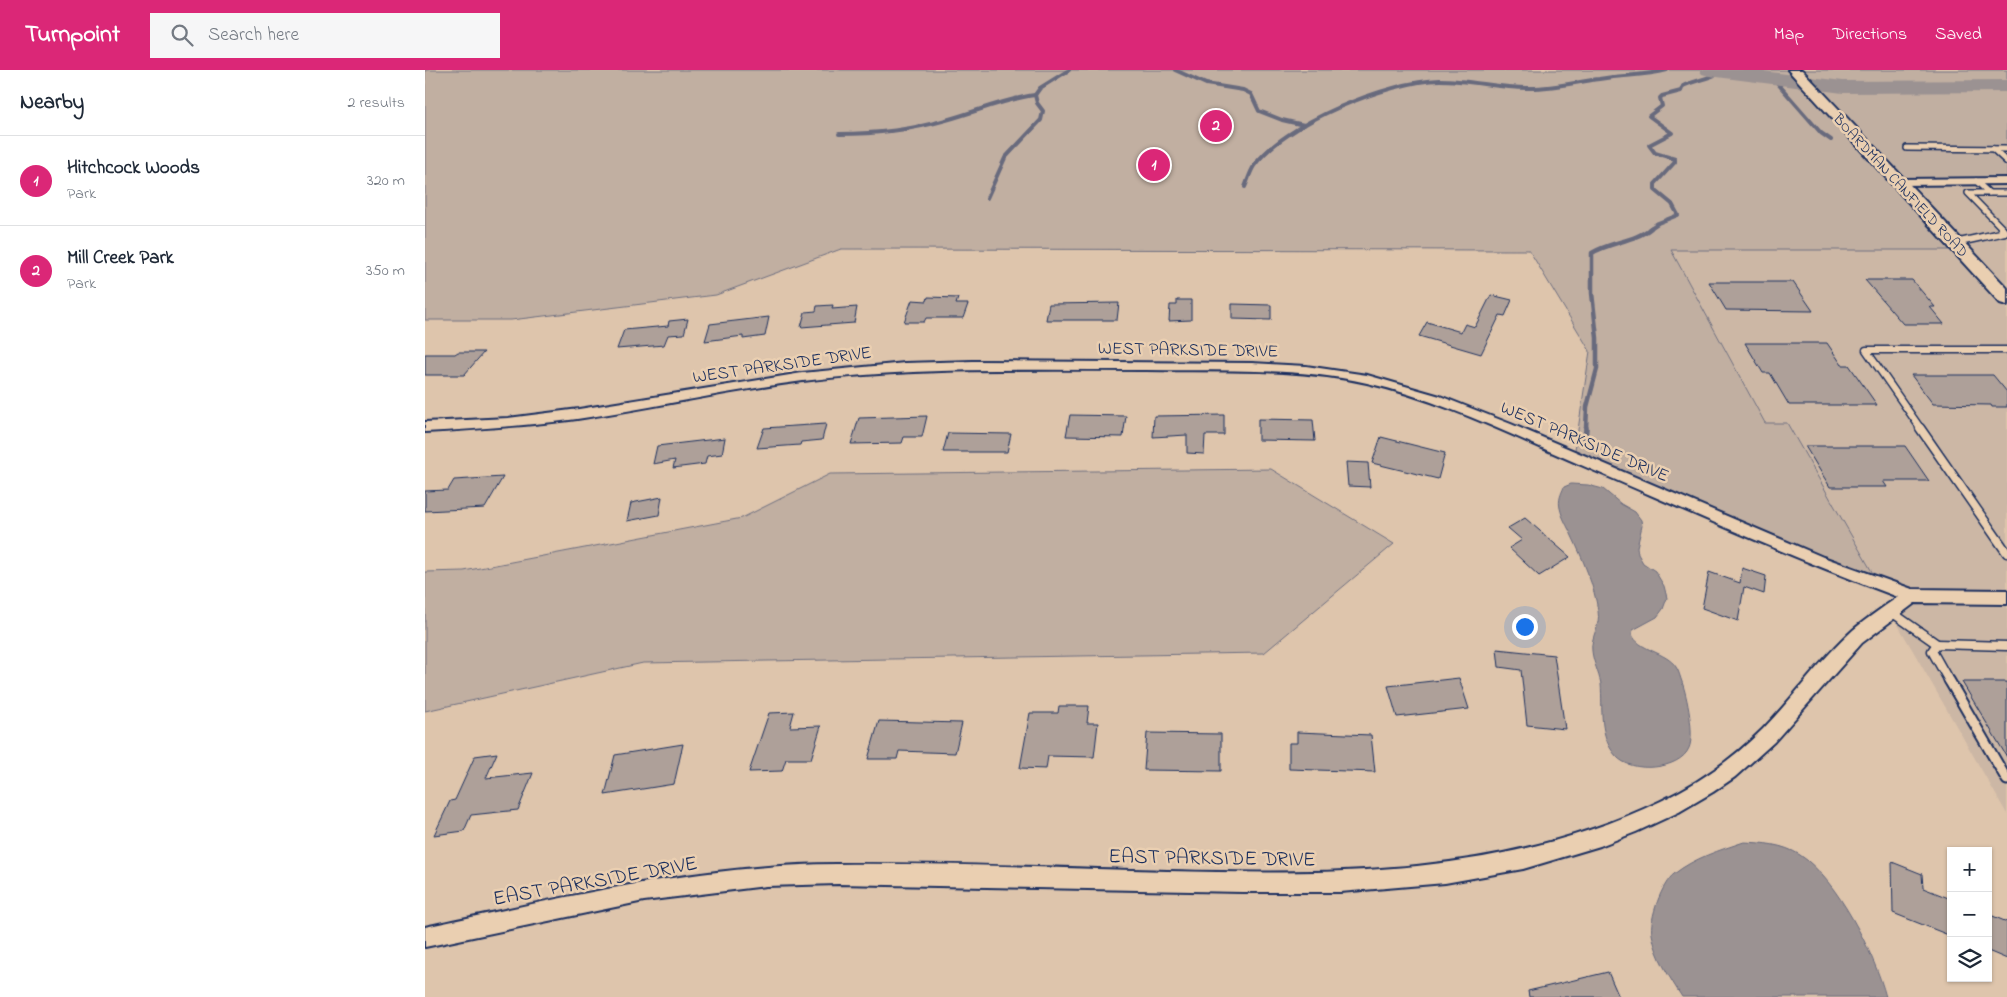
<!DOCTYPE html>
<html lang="en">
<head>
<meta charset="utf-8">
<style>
  body { margin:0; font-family:"Indie Flower",sans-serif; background:#f6f6f7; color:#1f2937 }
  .controls { position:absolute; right:15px; bottom:15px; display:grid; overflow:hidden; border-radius:0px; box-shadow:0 1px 4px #0004 }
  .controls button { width:45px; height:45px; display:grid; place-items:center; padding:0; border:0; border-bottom:1px solid #e0e1e3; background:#fff; color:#1f2937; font:25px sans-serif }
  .you { position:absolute; left:1099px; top:556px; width:18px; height:18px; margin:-12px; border:4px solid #fff; border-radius:50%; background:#1a73e8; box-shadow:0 0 0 8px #1a73e833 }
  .badge { display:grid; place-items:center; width:32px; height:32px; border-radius:50%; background:#db2777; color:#fff; font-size:16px; font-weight:700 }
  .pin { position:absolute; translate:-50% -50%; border:2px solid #fff; box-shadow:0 1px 5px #0006 }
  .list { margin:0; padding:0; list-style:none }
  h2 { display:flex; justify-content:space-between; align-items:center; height:65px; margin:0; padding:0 20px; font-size:21px }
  h2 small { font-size:16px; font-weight:400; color:#747a83 }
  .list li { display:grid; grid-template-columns:32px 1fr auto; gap:15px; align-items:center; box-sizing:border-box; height:90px; padding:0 20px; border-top:1px solid #e0e1e3 }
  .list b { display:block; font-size:19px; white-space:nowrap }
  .list p { margin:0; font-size:16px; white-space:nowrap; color:#747a83 }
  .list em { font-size:16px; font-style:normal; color:#747a83 }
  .icon { flex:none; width:28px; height:28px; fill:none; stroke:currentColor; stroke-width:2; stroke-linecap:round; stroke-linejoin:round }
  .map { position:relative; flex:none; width:1582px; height:927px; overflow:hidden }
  header { display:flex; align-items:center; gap:30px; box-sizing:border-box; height:70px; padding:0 25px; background:#db2777; color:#fff }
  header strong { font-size:24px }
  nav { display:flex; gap:28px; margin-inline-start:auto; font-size:18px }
  .search { width:350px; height:45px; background:#f6f6f7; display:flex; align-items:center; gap:12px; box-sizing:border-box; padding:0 18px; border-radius:0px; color:#747a83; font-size:19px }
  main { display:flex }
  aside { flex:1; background:#fff }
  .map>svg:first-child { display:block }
  .built { fill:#ccb7a5 }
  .green { fill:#c1afa1; stroke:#6e6f80 }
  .water { fill:#9b9292; stroke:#686a7d }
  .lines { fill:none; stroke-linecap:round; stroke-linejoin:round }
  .stream-far2 { stroke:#686a7d; stroke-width:4 }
  .stream-far1 { stroke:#686a7d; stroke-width:4.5 }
  .stream { stroke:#686a7d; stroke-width:5.5 }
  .river { fill:#9b9292; fill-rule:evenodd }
  .building { fill:#aea099; stroke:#1b2f5e }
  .lane-far3-casing { stroke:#1b2f5e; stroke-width:8 }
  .lane-far2-casing { stroke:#1b2f5e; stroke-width:9 }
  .lane-far1-casing { stroke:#1b2f5e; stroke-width:11 }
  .lane-casing { stroke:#1b2f5e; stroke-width:13 }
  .street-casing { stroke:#1b2f5e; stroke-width:4 }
  .primary-casing { stroke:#1b2f5e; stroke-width:4 }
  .lane-far3 { stroke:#eacfb1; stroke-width:5 }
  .lane-far2 { stroke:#eacfb1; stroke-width:6 }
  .lane-far1 { stroke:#eacfb1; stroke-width:8 }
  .lane { stroke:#eacfb1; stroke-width:9 }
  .street { fill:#eacfb1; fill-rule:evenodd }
  .primary { fill:#eacfb1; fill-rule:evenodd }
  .labels { text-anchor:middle; stroke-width:5; stroke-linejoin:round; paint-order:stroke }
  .far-street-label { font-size:15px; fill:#1b2f5e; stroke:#eacfb1 }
  .street-label { font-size:18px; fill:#1b2f5e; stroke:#eacfb1 }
  .near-street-label { font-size:21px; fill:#1b2f5e; stroke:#eacfb1 }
</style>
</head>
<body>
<header>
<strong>Turnpoint</strong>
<div class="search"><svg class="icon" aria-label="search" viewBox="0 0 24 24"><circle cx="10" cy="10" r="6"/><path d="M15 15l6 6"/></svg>Search here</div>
<nav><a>Map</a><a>Directions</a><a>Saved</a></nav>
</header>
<main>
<aside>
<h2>Nearby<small>2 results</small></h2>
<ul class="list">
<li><span class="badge">1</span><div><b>Hitchcock Woods</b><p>Park</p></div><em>320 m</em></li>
<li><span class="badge">2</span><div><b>Mill Creek Park</b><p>Park</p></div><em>350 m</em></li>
</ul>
</aside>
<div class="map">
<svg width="1582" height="927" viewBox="0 0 1582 927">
  <rect width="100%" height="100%" fill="#dec5ac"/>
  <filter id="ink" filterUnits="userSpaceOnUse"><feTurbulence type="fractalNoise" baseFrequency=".02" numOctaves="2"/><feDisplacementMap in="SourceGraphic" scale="10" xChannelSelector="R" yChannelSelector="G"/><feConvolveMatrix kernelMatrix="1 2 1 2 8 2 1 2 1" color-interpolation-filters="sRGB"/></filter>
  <g filter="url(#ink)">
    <polygon class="built" points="1582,111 1582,744 1465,541 1487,527 1454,514 1362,353 1340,353 1246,180 1536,180 1474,112"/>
    <g class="green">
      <polygon points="0,0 1582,0 1582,111 1475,113 1536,180 1246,180 1340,353 1362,353 1454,514 1149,386 1165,281 1104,180 416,179 291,225 86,250 0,250"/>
      <polygon points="846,399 969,474 839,583 218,593 0,641 0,502 39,501 317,448 405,404"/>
    </g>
    <g class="water">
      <path d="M1146 414 1163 415 1178 419 1196 434 1210 442 1216 450 1217 456 1212 477 1213 484 1218 493 1230 501 1239 516 1242 528 1238 539 1232 547 1208 560 1207 564C1212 580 1242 582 1251 597 1254 601 1255 607 1257 612 1262 626 1270 665 1264 678 1255 700 1206 704 1191 686 1173 665 1178 639 1176 614 1174 603 1168 592 1167 581 1165 567 1176 556 1173 541 1170 518 1157 487 1147 466 1143 457 1137 448 1135 438 1133 430 1136 424 1139 417Z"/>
      <path d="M1319 772C1338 773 1358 774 1375 785 1412 809 1450 885 1461 927H1257C1245 908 1231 887 1227 864 1224 849 1237 813 1249 804 1269 788 1295 780 1319 772Z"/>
    </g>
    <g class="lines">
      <g class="stream-far2">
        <polyline points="750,0 781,14 818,20 826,24 834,41 857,50 879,55"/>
        <polyline points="1348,8 1396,63 1406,70"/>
        <path d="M414 64C450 64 486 60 521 50 551 42 579 29 610 25"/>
        <path d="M820 117C823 110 825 102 829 96 859 53 964 11 1015 10 1046 10 1076 19 1106 18 1130 18 1151 12 1174 9 1197 5 1220 6 1242 0"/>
        <polyline points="562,128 580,88 616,50 618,41 612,33 610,25 615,18 644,0"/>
        <path d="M1224 159 1233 153 1253 145 1247 134 1230 120V114L1250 92V89L1230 83 1224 75 1247 63 1224 46 1237 36 1235 28 1237 26 1256 21 1258 16C1270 10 1284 9 1296 2"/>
      </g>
      <path class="stream-far1" d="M1161 359 1162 337 1172 299V268L1167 223V183C1185 172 1211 171 1226 158"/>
      <polyline class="stream" points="1160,371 1161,358"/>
      <polygon class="river" points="1274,0 1330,0 1418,11 1582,10 1582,22 1418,23 1284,6 1277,4"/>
    </g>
    <g class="building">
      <polygon points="1440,210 1487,210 1510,237 1505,237 1519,254 1478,254"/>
      <polygon points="1284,212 1368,212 1388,241 1301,240"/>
      <polygon points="1066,225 1087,230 1080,246 1075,245 1056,284 994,266 1002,252 1036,262 1040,254 1050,257"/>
      <polygon points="503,227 533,228 531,234 543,234 538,248 501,248 499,252 479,252 487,230 502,231"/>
      <polygon points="752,230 766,230 766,250 744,251 745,235 752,235"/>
      <polygon points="694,233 692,250 621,250 624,234"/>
      <polygon points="807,234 846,235 846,250 807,249"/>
      <polygon points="408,235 407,239 432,237 429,253 376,257 380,242 391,241 392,236"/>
      <polygon points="344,247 340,266 318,269 318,266 280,271 285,254"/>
      <polygon points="263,249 259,264 243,265 239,275 192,279 199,260 243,256 244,251"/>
      <polygon points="1320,273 1402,273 1417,295 1424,295 1452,335 1364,335 1345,303 1338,303"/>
      <polygon points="33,282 59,282 39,305 0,305 0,284 30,284"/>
      <polygon points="1486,305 1568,305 1582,322 1582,337 1567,337 1566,335 1508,334"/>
      <polygon points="645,345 701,346 698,367 641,366"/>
      <polygon points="799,345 799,365 780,365 779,384 762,383 762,365 728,367 729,346"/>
      <polygon points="502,346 497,367 479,367 477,373 426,374 434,348"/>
      <polygon points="833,349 888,350 890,371 833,370"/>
      <polygon points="401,354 397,370 376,372 375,375 332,378 339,358"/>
      <polygon points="523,363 586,364 582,382 518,382"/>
      <polygon points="956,367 1020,383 1013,409 947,393"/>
      <polygon points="300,368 297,384 282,386 280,394 248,398 250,390 228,394 232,376"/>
      <polygon points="1380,376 1480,376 1504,411 1458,411 1462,417 1405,417"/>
      <polygon points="921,392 943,393 945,417 923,416"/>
      <polygon points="78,407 60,438 0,441 0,421 23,420 29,410"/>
      <polygon points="237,427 234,445 202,451 206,433"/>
      <polygon points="1100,448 1145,487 1114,506 1084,478 1097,470 1083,458"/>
      <polygon points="1317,498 1341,506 1339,524 1319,517 1313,551 1277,538 1284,502 1315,513"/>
      <polygon points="1072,579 1129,585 1140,659 1102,655 1096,600 1074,597"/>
      <polygon points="1034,608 1044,639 972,647 963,616"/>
      <polygon points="1537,612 1582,612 1582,687"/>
      <polygon points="634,636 664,636 662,653 673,653 669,687 623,686 621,699 595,698 605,643 633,643"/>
      <polygon points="369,642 365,657 396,656 386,689 361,689 357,701 324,702 344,643"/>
      <polygon points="454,651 537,653 530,683 474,681 472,689 443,689"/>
      <polygon points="872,662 946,665 950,702 864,699 864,673 872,673"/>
      <polygon points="722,663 796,664 796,701 719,700"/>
      <polygon points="258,674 249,714 180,725 190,685"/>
      <polygon points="72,683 61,708 108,703 93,740 46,745 39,761 9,765 25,731 30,730 50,686"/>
      <polygon points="1467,792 1497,804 1498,818 1526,829 1526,866 1468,843"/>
      <polygon points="1563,844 1582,852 1582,889 1563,881"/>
      <polygon points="1183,902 1194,927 1104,927 1103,921"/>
    </g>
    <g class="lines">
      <g class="lane-far3-casing">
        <g id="lane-far3">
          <polyline points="1482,78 1582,79"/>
          <polyline points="1568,79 1582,92"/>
          <polyline points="1551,111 1564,123 1582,123"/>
          <polyline points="1564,123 1543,123 1578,159"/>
        </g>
      </g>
      <g class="lane-far2-casing">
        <g id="lane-far2">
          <polyline points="1530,173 1580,162 1576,158"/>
          <polyline points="1496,359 1441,280 1582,280"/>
        </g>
      </g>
      <g class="lane-far1-casing">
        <g id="lane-far1">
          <polyline points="1495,358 1582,483"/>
          <polyline points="1465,541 1512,574"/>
          <polyline points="1524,611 1507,581 1512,574 1582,576"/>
        </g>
      </g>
      <g class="lane-casing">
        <polyline id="lane" points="1524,610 1582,710"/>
      </g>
      <g class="street-casing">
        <g id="street">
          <polygon points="1582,108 1582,114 1474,115 1469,112 1474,109"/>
          <path d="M548 291 827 293 881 296 942 305 1015 326 1086 354 1398 487 1487 519 1582 520V534L1490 533 1437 573 1349 672 1310 707 1288 722 1254 742 1211 762 1175 776 1098 799 1020 813 915 822H817L413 814 341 816 219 831 0 877V857C137 828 271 795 412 794 522 793 632 798 742 801 910 805 1081 806 1236 731 1274 713 1308 689 1338 659 1369 627 1395 590 1428 560 1442 548 1457 538 1473 527 1365 487 1261 440 1156 395 1086 365 1016 330 942 313 870 297 794 301 721 300 606 300 492 297 378 311 302 321 228 338 152 349 101 356 51 359 0 362V352L83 348 154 339 377 303 480 293Z"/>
        </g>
      </g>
      <g class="primary-casing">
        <polygon id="primary" points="1363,0 1377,0 1582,218 1582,235 1575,233"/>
      </g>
      <use href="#lane-far3" class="lane-far3"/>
      <use href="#lane-far2" class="lane-far2"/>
      <use href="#lane-far1" class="lane-far1"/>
      <use href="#lane" class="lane"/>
      <use href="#street" class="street"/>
      <use href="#primary" class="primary"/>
    </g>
  </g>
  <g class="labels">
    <g class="far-street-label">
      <text transform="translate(1476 115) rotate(47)" y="5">BOARDMAN CANFIELD ROAD</text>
    </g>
    <g class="street-label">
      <text transform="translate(763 279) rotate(1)" y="6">WEST PARKSIDE DRIVE</text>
      <text transform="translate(357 294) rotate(-8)" y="6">WEST PARKSIDE DRIVE</text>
      <text transform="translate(1160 371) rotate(23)" y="6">WEST PARKSIDE DRIVE</text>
    </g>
    <g class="near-street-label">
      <text transform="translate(787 787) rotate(1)" y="7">EAST PARKSIDE DRIVE</text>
      <text transform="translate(170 810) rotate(-10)" y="7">EAST PARKSIDE DRIVE</text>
    </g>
  </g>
</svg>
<div class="controls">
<button>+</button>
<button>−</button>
<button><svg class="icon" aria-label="layers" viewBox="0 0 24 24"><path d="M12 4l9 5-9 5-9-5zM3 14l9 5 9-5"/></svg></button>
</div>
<div class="you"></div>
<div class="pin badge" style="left:729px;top:95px">1</div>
<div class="pin badge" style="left:791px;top:56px">2</div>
</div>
</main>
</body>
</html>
